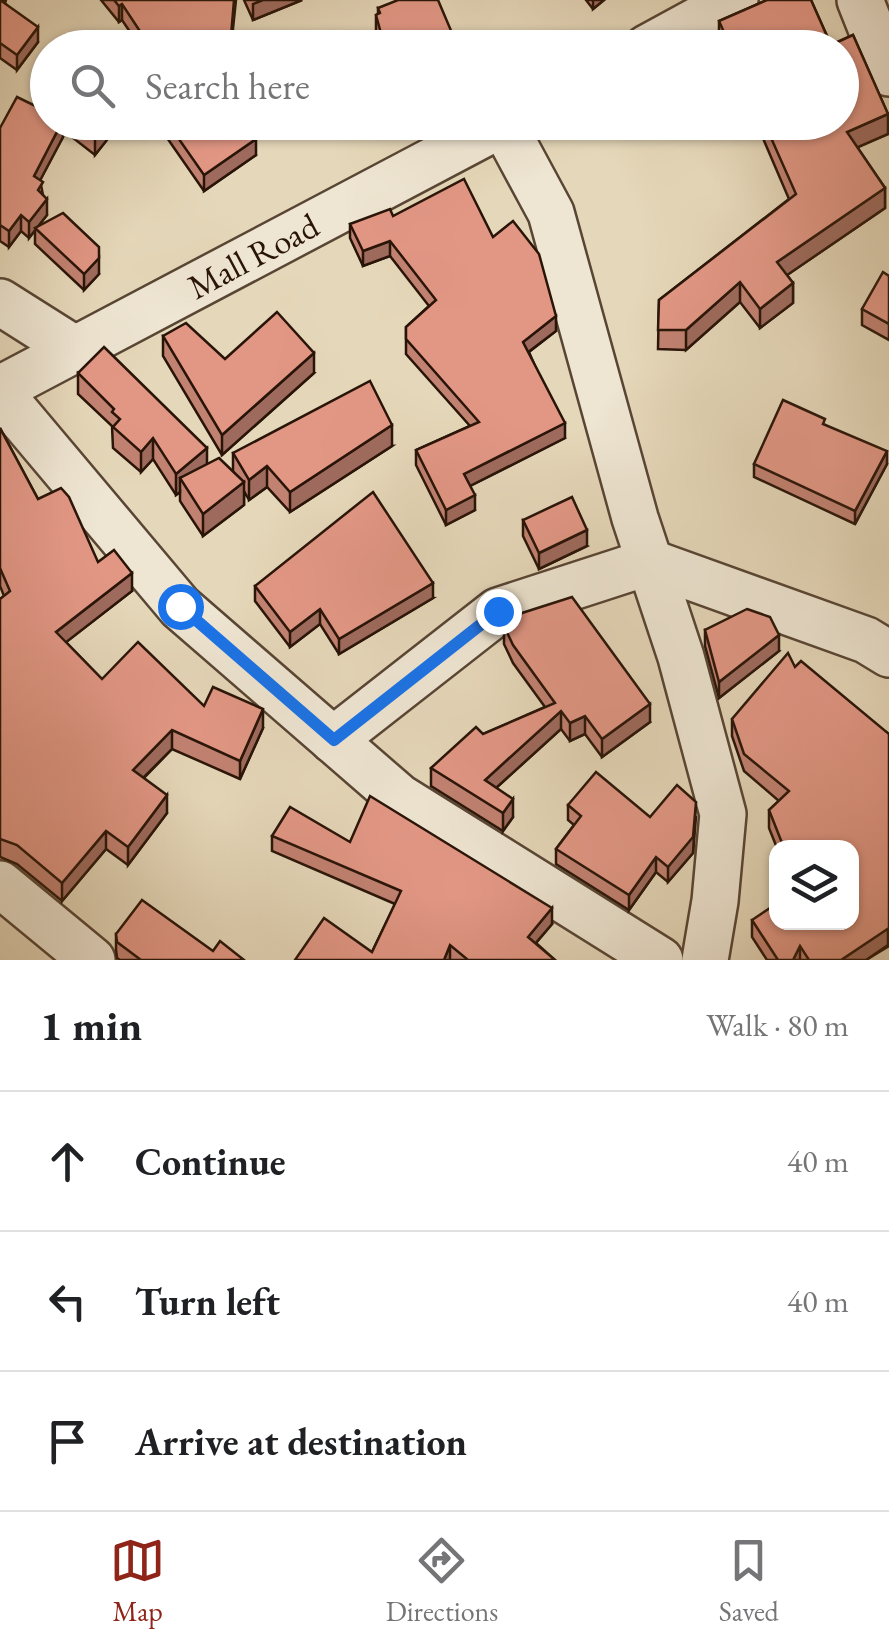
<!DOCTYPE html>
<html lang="en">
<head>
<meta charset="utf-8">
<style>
  body { margin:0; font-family:"EB Garamond",serif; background:#f6f6f6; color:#202124 }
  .controls { position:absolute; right:30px; bottom:30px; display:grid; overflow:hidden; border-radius:20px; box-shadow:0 2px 8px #0004 }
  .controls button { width:90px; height:90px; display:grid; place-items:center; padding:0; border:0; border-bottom:2px solid #e0e0e0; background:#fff; color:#202124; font:50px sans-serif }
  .stop { position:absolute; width:30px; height:30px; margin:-22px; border:8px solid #1a73e8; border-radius:50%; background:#fff }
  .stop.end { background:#1a73e8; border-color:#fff; box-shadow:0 2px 10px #0008 }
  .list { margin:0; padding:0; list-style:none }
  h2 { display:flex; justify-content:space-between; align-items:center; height:130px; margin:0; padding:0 40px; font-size:42px }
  h2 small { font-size:32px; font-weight:400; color:#757577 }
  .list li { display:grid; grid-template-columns:65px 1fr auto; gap:30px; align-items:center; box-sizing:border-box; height:140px; padding:0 40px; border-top:2px solid #e0e0e0 }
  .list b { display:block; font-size:38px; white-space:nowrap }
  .list em { font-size:32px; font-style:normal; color:#757577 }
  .icon { flex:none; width:55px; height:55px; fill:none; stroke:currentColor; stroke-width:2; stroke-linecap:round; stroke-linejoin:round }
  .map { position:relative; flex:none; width:889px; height:960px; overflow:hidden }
  .search { position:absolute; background:#fff; box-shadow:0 2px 8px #0004; left:30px; right:30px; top:30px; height:110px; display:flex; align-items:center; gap:25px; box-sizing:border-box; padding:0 35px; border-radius:55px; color:#757577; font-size:38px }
  .sheet { height:550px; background:#fff }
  nav { display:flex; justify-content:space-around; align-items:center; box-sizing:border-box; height:140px; border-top:2px solid #e0e0e0; background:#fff; font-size:28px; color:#757577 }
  nav a { display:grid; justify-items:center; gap:5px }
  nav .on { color:#8f2418 }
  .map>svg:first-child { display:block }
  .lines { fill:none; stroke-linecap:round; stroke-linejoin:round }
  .minor-casing { stroke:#584534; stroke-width:50 }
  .minor { stroke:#eee5d2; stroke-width:45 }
  .wall { fill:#c28272; stroke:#291408; stroke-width:2.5 }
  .shaded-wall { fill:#9e6a5d; stroke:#291408; stroke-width:2.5 }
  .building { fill:#e29785; stroke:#291408; stroke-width:2.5 }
  .route { stroke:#1a73e8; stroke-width:12 }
  .labels { text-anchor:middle; stroke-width:10; stroke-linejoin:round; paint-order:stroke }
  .street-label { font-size:35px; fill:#291408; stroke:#eee5d2 }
</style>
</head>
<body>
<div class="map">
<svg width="889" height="960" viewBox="0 0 889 960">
  <rect width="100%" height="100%" fill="#e5d7b9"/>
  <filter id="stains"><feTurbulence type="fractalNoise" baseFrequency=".002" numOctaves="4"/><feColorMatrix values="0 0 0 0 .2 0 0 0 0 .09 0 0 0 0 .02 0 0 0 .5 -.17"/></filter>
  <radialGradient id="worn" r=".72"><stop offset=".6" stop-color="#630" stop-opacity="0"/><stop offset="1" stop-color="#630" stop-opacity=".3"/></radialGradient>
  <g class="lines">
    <g class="minor-casing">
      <g id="minor">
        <polyline points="860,0 889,73"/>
        <polyline points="647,48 735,0"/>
        <polyline points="503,124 551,213 635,518 681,657 723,814 715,901 705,960"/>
        <polyline points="0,302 76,350"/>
        <polyline points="0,389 506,122"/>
        <polyline points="0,393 180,607 399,797 660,960"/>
        <polyline points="333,740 498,611 649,562 866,640 889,654"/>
        <polyline points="0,884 92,960"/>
      </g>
    </g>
    <use href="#minor" class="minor"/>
  </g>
  <g class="wall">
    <polygon points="0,0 6,0 5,3 38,42 17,70 0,58"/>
    <polygon points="101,0 236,0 231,48 141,48 122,20 119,22"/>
    <polygon points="244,0 302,0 253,20"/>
    <polygon points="586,0 604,0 593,9"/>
    <polygon points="767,0 811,0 831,45 853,35 888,114 888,134 857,147 885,188 885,208 787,275 793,283 793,303 760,328 740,302 686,350 658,349 659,300 789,199 756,122 842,122 842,48 722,48 719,41 719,21"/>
    <polygon points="378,8 455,48 381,48 376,31 376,15 378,14"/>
    <polygon points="48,122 121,122 95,155 63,130 63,137 40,180 47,215 38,226 99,274 84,290 35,244 35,230 29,238 21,231 9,247 0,241 0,128"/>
    <polygon points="156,122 244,122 256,155 204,191"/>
    <polygon points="393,216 493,237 556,331 529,352 565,438 470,486 475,510 446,525 416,465 416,450 470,426 406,354 406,327 429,306 390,256 363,266 350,238 350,224"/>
    <polygon points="889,276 889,340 862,325 862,309"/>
    <polygon points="163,336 225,359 314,373 222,455 163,356"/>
    <polygon points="78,373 207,464 233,472 233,453 392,446 290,512 267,487 249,500 244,491 244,505 203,536 180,501 180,492 176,495 153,459 141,472 113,448 112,426 78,394"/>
    <polygon points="825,425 887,464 855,524 754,477 754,464"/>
    <polygon points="0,428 38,499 98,562 132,591 66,642 102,679 204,706 263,728 240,779 172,749 144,778 167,813 128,865 106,849 62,901 17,864 0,857 0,599 4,596 0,586"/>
    <polygon points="523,520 587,546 539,569 523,536"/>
    <polygon points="255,586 433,598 339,654 320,624 290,647 255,601"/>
    <polygon points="504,626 650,722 602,757 585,734 570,741 561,729 496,788 513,817 503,831 431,786 431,768 483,734 545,707 513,663 504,644"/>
    <polygon points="705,630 779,651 719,698 705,646"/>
    <polygon points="795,667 889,734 889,946 866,960 767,960 752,937 752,920 776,922 852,848 777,848 769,828 769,810 779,801 744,771 732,736 732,719"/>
    <polygon points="568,805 650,817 696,817 693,853 668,882 656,872 629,910 556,864 556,849 574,825 568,820"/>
    <polygon points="272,836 350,842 552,924 536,943 555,960 295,960 372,952 395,904 272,851"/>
    <polygon points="116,934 213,951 244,960 120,960 117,958 116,950"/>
  </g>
  <g class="shaded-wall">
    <polygon points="263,0 302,0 253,20 253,4"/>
    <polygon points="593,0 604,0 593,9"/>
    <polygon points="122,4 122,20 119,22 119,6"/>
    <polygon points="38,27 38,42 17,70 17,55"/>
    <polygon points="455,40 455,48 437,48"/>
    <polygon points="888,114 888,134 847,152 847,132"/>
    <polygon points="62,122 63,137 34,192 34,176"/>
    <polygon points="108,122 121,122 95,155 95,139"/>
    <polygon points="304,122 330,122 304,134"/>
    <polygon points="256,139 256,155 204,191 204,175"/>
    <polygon points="885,188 885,208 777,282 777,262"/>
    <polygon points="47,199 47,215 29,238 29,222"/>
    <polygon points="21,215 21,231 9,247 9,231"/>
    <polygon points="390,241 390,256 363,266 363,251"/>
    <polygon points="99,258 99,274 84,290 84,274"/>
    <polygon points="740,282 740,302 686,350 686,330"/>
    <polygon points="793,283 793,303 760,328 760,309"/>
    <polygon points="556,316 556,331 523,356 523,342"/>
    <polygon points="314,353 314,373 222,455 222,435"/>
    <polygon points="565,423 565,438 464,489 464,474"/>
    <polygon points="392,425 392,446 290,512 290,492"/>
    <polygon points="153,438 153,459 141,472 141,452"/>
    <polygon points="207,448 207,469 180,478 180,492 176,495 176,474"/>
    <polygon points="887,451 887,464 855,524 855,511"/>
    <polygon points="267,466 267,487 249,500 249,480"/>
    <polygon points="244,482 244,505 203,536 203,514"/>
    <polygon points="475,495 475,510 446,525 446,510"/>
    <polygon points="587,530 587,546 539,569 539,553"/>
    <polygon points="132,573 132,591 56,650 56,632"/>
    <polygon points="433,583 433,598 339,654 339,639"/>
    <polygon points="320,609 320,624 290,647 290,632"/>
    <polygon points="779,635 779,651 719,698 719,682"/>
    <polygon points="650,704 650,722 602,757 602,739"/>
    <polygon points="263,709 263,728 240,779 240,761"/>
    <polygon points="561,711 561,729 485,798 485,780"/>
    <polygon points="585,716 585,734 570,741 570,723"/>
    <polygon points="172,730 172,749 133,788 133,770"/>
    <polygon points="167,795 167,813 128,865 128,847"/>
    <polygon points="513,799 513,817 503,831 503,813"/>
    <polygon points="696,802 693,853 668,882 668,867"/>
    <polygon points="106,831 106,849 62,901 62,883"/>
    <polygon points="656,857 656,872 629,910 629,895"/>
    <polygon points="552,908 552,924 528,952 528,937"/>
    <polygon points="888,928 888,945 866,960 841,960"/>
    <polygon points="450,945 450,960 444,960"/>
    <polygon points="800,946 800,960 793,960"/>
  </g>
  <g class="building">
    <polygon points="0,0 38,27 17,55 0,43"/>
    <polygon points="114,0 234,0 230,48 151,48 122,4 119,6"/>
    <polygon points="398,0 438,0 455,40 437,48 385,48 376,15 380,13 378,8"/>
    <polygon points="767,0 811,0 831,45 853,35 888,114 847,132 885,188 777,262 793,283 760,309 740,282 686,330 658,330 659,300 796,194 764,122 842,122 842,48 731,48 719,21"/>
    <polygon points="335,33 340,48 301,48"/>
    <polygon points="17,97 48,112 48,122 62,122 34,176 43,182 38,190 47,199 29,222 21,215 9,231 0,225 0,128"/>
    <polygon points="74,122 108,122 95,139"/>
    <polygon points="167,122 244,122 256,139 204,175"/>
    <polygon points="464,179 493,237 513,221 539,254 556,316 523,342 565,423 464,474 475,495 446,510 416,450 479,422 406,339 406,327 436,300 390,241 363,251 350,224 390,209 393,216"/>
    <polygon points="63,213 99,247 99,258 84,274 35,228"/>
    <polygon points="883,272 889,276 889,324 862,309"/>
    <polygon points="277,312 314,353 222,435 163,336 186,323 225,359"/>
    <polygon points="104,347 207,448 176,474 153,438 141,452 113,427 120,419 112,412 114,409 78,373"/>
    <polygon points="370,381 392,425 290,492 267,466 249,480 233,453"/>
    <polygon points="783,400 825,419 823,424 887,451 855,511 754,464"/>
    <polygon points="0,428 38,499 61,488 69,497 98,562 114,550 132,573 56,632 102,679 138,642 204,706 213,687 263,709 240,761 172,730 133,770 167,795 128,847 106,831 62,883 17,845 0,839 0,599 10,591 0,568"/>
    <polygon points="219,458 244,482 203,514 180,478"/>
    <polygon points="373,492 433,583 339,639 320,609 290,632 255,586"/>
    <polygon points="572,497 587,530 539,553 523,520"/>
    <polygon points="572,597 650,704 602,739 585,716 570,723 561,711 485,780 513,799 503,813 431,768 476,727 483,734 555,703 513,645 504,626 522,613"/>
    <polygon points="747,609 770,617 779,635 719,682 705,630"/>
    <polygon points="788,653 795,667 801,661 889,734 889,928 841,960 809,960 800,946 793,960 778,960 752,920 776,904 776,922 852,922 852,848 784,848 769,810 789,791 744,754 732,719"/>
    <polygon points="596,772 650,817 677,785 696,802 693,837 668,867 656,857 629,895 556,849 581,816 568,805"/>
    <polygon points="370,796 552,908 528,937 555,960 468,960 450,945 444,960 295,960 324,918 372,952 401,891 272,836 290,807 350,842"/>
    <polygon points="142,900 213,951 220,941 244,960 141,960 117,942 116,934"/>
  </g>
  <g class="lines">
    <polyline class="route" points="180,606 334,740 498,611"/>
  </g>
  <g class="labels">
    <g class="street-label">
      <text transform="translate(253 256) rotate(-28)" y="12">Mall Road</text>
    </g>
  </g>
  <rect width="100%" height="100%" filter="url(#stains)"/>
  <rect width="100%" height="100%" fill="url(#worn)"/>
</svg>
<div class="controls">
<button><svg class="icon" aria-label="layers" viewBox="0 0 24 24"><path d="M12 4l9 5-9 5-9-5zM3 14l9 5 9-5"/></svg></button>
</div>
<div class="stop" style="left:180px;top:606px"></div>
<div class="stop end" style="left:498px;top:611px"></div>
<div class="search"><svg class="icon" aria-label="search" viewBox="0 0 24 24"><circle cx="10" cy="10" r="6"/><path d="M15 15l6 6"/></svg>Search here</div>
</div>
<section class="sheet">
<h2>1 min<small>Walk · 80 m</small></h2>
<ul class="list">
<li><svg class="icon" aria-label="ahead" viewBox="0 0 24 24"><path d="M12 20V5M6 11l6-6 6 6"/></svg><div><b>Continue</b></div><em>40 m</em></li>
<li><svg class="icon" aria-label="left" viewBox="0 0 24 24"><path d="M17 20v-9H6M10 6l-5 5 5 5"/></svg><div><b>Turn left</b></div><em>40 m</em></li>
<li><svg class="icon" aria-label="arrive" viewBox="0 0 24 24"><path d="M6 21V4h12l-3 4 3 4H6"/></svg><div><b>Arrive at destination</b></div></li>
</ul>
</section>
<nav>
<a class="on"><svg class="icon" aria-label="map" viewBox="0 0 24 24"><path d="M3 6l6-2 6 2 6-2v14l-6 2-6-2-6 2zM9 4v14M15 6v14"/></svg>Map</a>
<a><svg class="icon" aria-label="directions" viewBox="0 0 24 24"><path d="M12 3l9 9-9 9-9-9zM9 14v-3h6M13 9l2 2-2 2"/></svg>Directions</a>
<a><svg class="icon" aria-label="saved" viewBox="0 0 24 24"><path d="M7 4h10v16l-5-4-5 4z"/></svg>Saved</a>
</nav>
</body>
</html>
